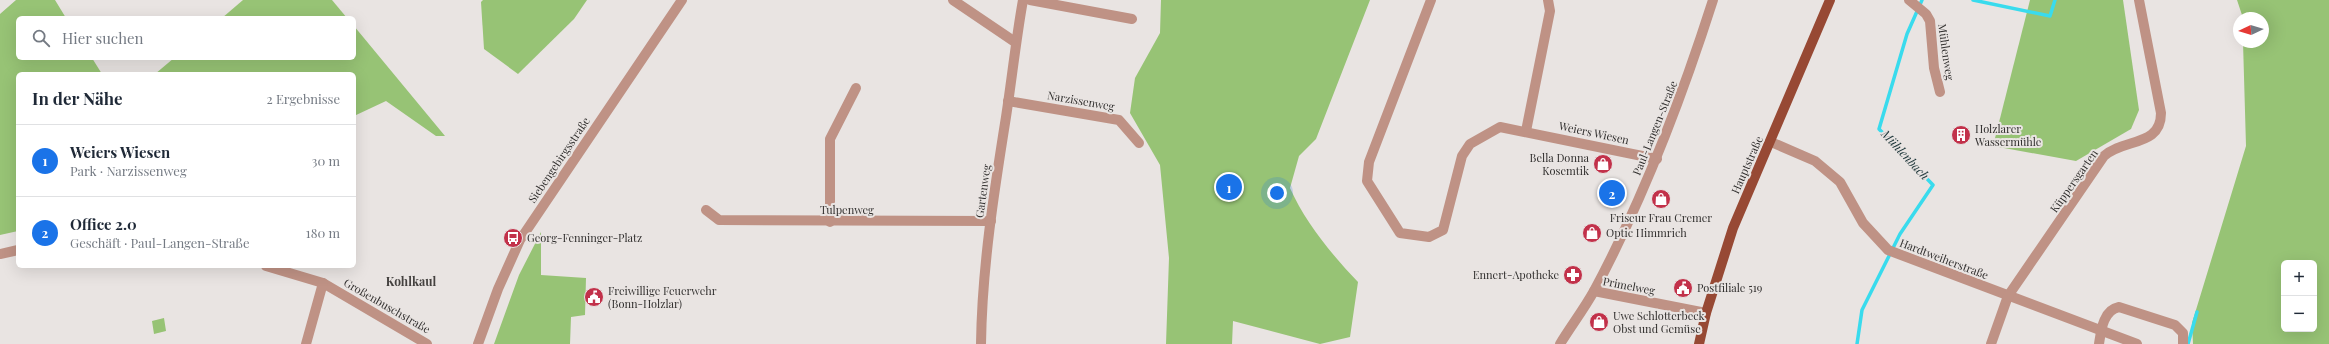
<!DOCTYPE html>
<html lang="de">
<head>
<meta charset="utf-8">
<style>
  body { margin:0; font-family:"Playfair Display",serif; background:#f2f2f3; color:#1f2937 }
  .controls { position:absolute; right:12px; bottom:12px; display:grid; overflow:hidden; border-radius:6px; box-shadow:0 4px 16px #0002 }
  .controls button { width:36px; height:36px; display:grid; place-items:center; padding:0; border:0; border-bottom:1px solid #e0e1e3; background:#fff; color:#1f2937; font:20px sans-serif }
  .compass { position:absolute; left:2233px; top:12px; width:36px; height:36px; border-radius:50%; background:#fff; box-shadow:0 4px 16px #0002; rotate:266deg }
  .you { position:absolute; left:1277px; top:193px; width:14px; height:14px; margin:-10px; border:3px solid #fff; border-radius:50%; background:#1a73e8; box-shadow:0 0 0 6px #1a73e833 }
  .badge { display:grid; place-items:center; width:26px; height:26px; border-radius:50%; background:#1a73e8; color:#fff; font-size:13px; font-weight:700 }
  .pin { position:absolute; translate:-50% -50%; border:2px solid #fff; box-shadow:0 1px 4px #0006 }
  .list { margin:0; padding:0; list-style:none }
  h2 { display:flex; justify-content:space-between; align-items:center; height:52px; margin:0; padding:0 16px; font-size:17px }
  h2 small { font-size:13px; font-weight:400; color:#747a83 }
  .list li { display:grid; grid-template-columns:26px 1fr auto; gap:12px; align-items:center; box-sizing:border-box; height:72px; padding:0 16px; border-top:1px solid #e0e1e3 }
  .list b { display:block; font-size:15px; white-space:nowrap }
  .list p { margin:0; font-size:13px; white-space:nowrap; color:#747a83 }
  .list em { font-size:13px; font-style:normal; color:#747a83 }
  .icon { flex:none; width:22px; height:22px; fill:none; stroke:currentColor; stroke-width:2; stroke-linecap:round; stroke-linejoin:round }
  .map { position:relative; flex:none; width:2329px; height:344px; overflow:hidden }
  .search { position:absolute; background:#fff; box-shadow:0 4px 16px #0002; left:16px; top:16px; width:340px; height:44px; display:flex; align-items:center; gap:10px; box-sizing:border-box; padding:0 14px; border-radius:6px; color:#747a83; font-size:15px }
  .panel { position:absolute; background:#fff; box-shadow:0 4px 16px #0002; left:16px; top:72px; width:340px; height:196px; border-radius:6px }
  .map>svg:first-child { display:block }
  .green { fill:#97c375; fill-rule:evenodd }
  .lines { fill:none; stroke-linecap:round; stroke-linejoin:round }
  .stream { stroke:#39dbed; stroke-width:3.5 }
  .minor { stroke:#bf9285; stroke-width:10 }
  .major { stroke:#974934; stroke-width:10 }
  .labels { text-anchor:middle; stroke-width:4; stroke-linejoin:round; paint-order:stroke }
  .street-label { font-size:11px; fill:#312f2e; stroke:#e9e4e2 }
  .poi-label { font-size:11px; fill:#312f2e; stroke:#e9e4e2; text-anchor:start }
  .water-label { font-size:12px; font-style:italic; fill:#193236; stroke:#e9e4e2 }
  .neighbourhood-label { font-size:12px; font-weight:bold; fill:#44413f; stroke:#e9e4e2 }
</style>
</head>
<body>
<div class="map">
<svg width="2329" height="344" viewBox="0 0 2329 344">
  <rect width="100%" height="100%" fill="#e9e4e2"/>
  <g class="green">
    <polygon points="16,0 55,0 66,18 18,18 18,58 92,58 102,74 18,74 18,231 0,235 0,14"/>
    <polygon points="243,0 332,0 347,18 222,18"/>
    <polygon points="483,0 587,0 574,19 518,74 484,49 481,2"/>
    <path d="M1161 0H1370L1316 139 1299 156 1290 188C1305 222 1332 255 1358 282L1350 337 1320 344 1233 321 1232 344H1166L1169 258 1160 165 1130 113 1135 78 1160 33Z"/>
    <polygon points="2030,0 2123,0 2139,110 2131,129 2076,161 1993,146"/>
    <path d="M2237 0H2329V344H2193L2192 323 2246 146 2243 42H2263V18H2243ZM2284 263H2314V329H2284Z"/>
    <polygon points="354,26 445,136 436,136 386,101 354,116 354,74 155,74 174,58 354,58"/>
    <polygon points="541,232 541,275 586,278 585,315 571,317 570,344 494,344 519,275"/>
    <polygon points="164,318 166,331 154,334 152,321"/>
  </g>
  <g class="lines">
    <g class="stream">
      <polyline points="1973,0 2050,16 2055,0"/>
      <polyline points="1857,344 1862,310 1900,234 1933,185 1879,129 1907,34 1922,0"/>
      <polyline points="2188,344 2197,312"/>
    </g>
    <g class="minor">
      <polyline points="953,0 1015,42"/>
      <polyline points="1030,0 1132,19"/>
      <polyline points="1431,0 1369,162 1367,181 1400,233 1429,237 1443,230 1462,156 1470,144 1500,127 1657,159"/>
      <polyline points="1909,0 1926,14 1930,21 1934,68 1940,92"/>
      <polyline points="1008,101 1119,120 1139,143"/>
      <polyline points="1526,131 1550,11 1548,0"/>
      <polyline points="1771,142 1815,161 1840,182 1863,223 1888,250 2137,344"/>
      <polyline points="706,210 719,220 991,221"/>
      <polyline points="830,222 830,139 856,88"/>
      <polyline points="0,254 18,250"/>
      <polyline points="266,266 323,283 427,344"/>
      <polyline points="1594,291 1706,313"/>
      <polyline points="306,344 323,283"/>
      <polyline points="478,344 498,289 520,240 682,0"/>
      <path d="M981 344C982 268 994 192 1006 117 1012 78 1016 39 1023 0"/>
      <path d="M1560 344C1571 326 1584 309 1594 291 1644 198 1681 100 1713 0"/>
      <path d="M1991 344 2008 296 2104 156C2124 138 2161 147 2161 113L2139 0"/>
      <path d="M2099 344C2101 331 2103 310 2119 307L2175 325 2183 333V344"/>
    </g>
    <polyline class="major" points="1699,344 1706,313 1733,228 1830,0"/>
  </g>
  <defs>
    <g id="building-disc" transform="scale(1)"><circle r="9.5" fill="#c2314a" stroke="#e9e4e2"/><path d="M-4-6H4V6H1V3H-1V6H-4ZM-2.5-4.3h1.7v1.8h-1.7ZM.8-4.3h1.7v1.8H.8ZM-2.5-1h1.7V.8h-1.7ZM.8-1h1.7V.8H.8Z" fill="#fff"/></g>
    <g id="shop-disc" transform="scale(1)"><circle r="9.5" fill="#c2314a" stroke="#e9e4e2"/><path d="M-5-2.5h2.3a2.7 3.5 0 0 1 5.4 0H5L5.5 6h-11ZM-1.5-2.5h3a1.5 2.3 0 0 0-3 0Z" fill="#fff"/></g>
    <g id="bus-disc" transform="scale(1)"><circle r="9.5" fill="#c2314a" stroke="#e9e4e2"/><path d="M-5-6H5V4H4V6H2V4H-2V6H-4V4H-5ZM-3.5-4V0h7V-4ZM-3.5 1.2v1.5H-2V1.2ZM2 1.2v1.5H3.5V1.2Z" fill="#fff"/></g>
    <g id="pharmacy-disc" transform="scale(1)"><circle r="9.5" fill="#c2314a" stroke="#e9e4e2"/><path d="M-2-6h4v4h4v4h-4v4h-4v-4h-4v-4h4Z" fill="#fff"/></g>
    <g id="civic-disc" transform="scale(1)"><circle r="9.5" fill="#c2314a" stroke="#e9e4e2"/><path d="M-.6-6.5H3V-4.5H.6V-3L4-1V1h2V6H-6V1h2V-1L-.6-3ZM-1.2 2.5V6h2.4V2.5Z" fill="#fff"/></g>
  </defs>
  <g fill-rule="evenodd">
    <use href="#building-disc" x="1961" y="135"/>
    <use href="#shop-disc" x="1603" y="164"/>
    <use href="#shop-disc" x="1661" y="199"/>
    <use href="#shop-disc" x="1592" y="233"/>
    <use href="#bus-disc" x="513" y="238"/>
    <use href="#pharmacy-disc" x="1573" y="275"/>
    <use href="#civic-disc" x="1683" y="288"/>
    <use href="#civic-disc" x="594" y="297"/>
    <use href="#shop-disc" x="1599" y="322"/>
  </g>
  <g class="labels">
    <g class="street-label">
      <text transform="translate(1946 52) rotate(82)" y="4">Mühlenweg</text>
      <text transform="translate(1081 101) rotate(10)" y="4">Narzissenweg</text>
      <text transform="translate(1655 128) rotate(-68)" y="4">Paul-Langen-Straße</text>
      <text transform="translate(1594 133) rotate(12)" y="4">Weiers Wiesen</text>
      <text transform="translate(559 160) rotate(-56)" y="4">Siebengebirgsstraße</text>
      <text transform="translate(1747 165) rotate(-66)" y="4">Hauptstraße</text>
      <text transform="translate(2074 181) rotate(-55)" y="4">Küppersgarten</text>
      <text transform="translate(983 191) rotate(-82)" y="4">Gartenweg</text>
      <text x="847" y="214">Tulpenweg</text>
      <text transform="translate(1944 259) rotate(21)" y="4">Hardtweiherstraße</text>
      <text transform="translate(1629 286) rotate(11)" y="4">Primelweg</text>
      <text transform="translate(387 306) rotate(30)" y="4">Großenbuschstraße</text>
    </g>
    <g class="poi-label">
      <text x="1975" y="133">Holzlarer<tspan x="1975" dy="13">Wassermühle</tspan></text>
      <text x="1589" y="162" text-anchor="end">Bella Donna<tspan x="1589" dy="13">Kosemtik</tspan></text>
      <text x="1661" y="222" text-anchor="middle">Friseur Frau Cremer</text>
      <text x="1606" y="237">Optic Himmrich</text>
      <text x="527" y="242">Georg-Fenninger-Platz</text>
      <text x="1559" y="279" text-anchor="end">Ennert-Apotheke</text>
      <text x="1697" y="292">Postfiliale 519</text>
      <text x="608" y="295">Freiwillige Feuerwehr<tspan x="608" dy="13">(Bonn-Holzlar)</tspan></text>
      <text x="1613" y="320">Uwe Schlotterbeck<tspan x="1613" dy="13">Obst und Gemüse</tspan></text>
    </g>
    <g class="water-label">
      <text transform="translate(1905 155) rotate(47)" y="4">Mühlenbach</text>
    </g>
    <g class="neighbourhood-label">
      <text x="411" y="286">Kohlkaul</text>
    </g>
  </g>
</svg>
<div class="controls">
<button>+</button>
<button>−</button>
</div>
<svg class="compass" viewBox="-18 -18 36 36"><path d="M0-13l5 13h-10z" fill="#e53935"/><path d="M0 13l5-13h-10z" fill="#747a83"/></svg>
<div class="you"></div>
<div class="pin badge" style="left:1229px;top:187px">1</div>
<div class="pin badge" style="left:1612px;top:193px">2</div>
<div class="search"><svg class="icon" aria-label="search" viewBox="0 0 24 24"><circle cx="10" cy="10" r="6"/><path d="M15 15l6 6"/></svg>Hier suchen</div>
<section class="panel">
<h2>In der Nähe<small>2 Ergebnisse</small></h2>
<ul class="list">
<li><span class="badge">1</span><div><b>Weiers Wiesen</b><p>Park · Narzissenweg</p></div><em>30 m</em></li>
<li><span class="badge">2</span><div><b>Office 2.0</b><p>Geschäft · Paul-Langen-Straße</p></div><em>180 m</em></li>
</ul>
</section>
</div>
</body>
</html>
